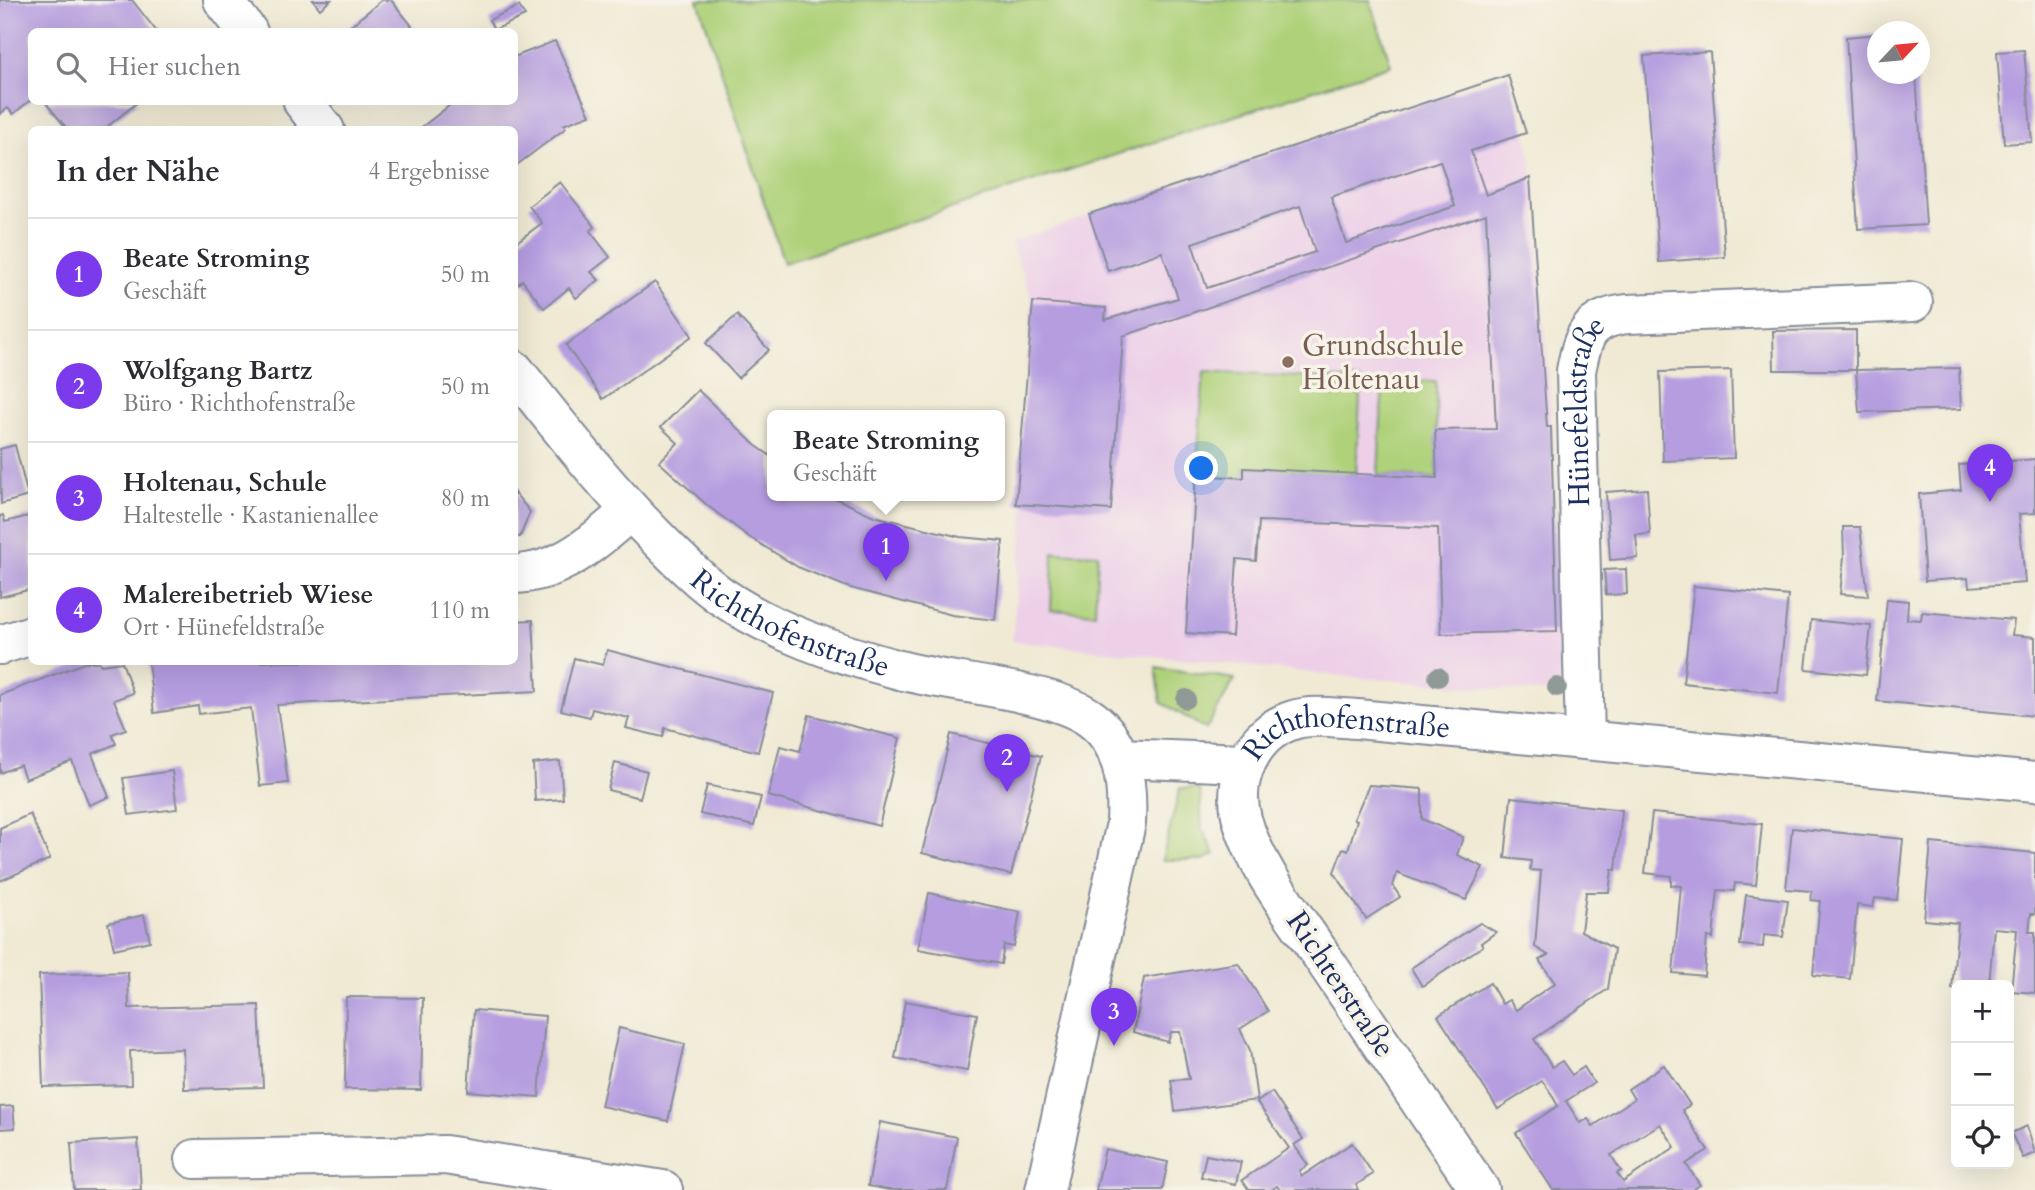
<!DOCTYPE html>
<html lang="de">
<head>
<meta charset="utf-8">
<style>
  body { margin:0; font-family:Cardo,serif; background:#f7f7f7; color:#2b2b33 }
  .controls { position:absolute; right:21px; bottom:21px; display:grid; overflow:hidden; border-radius:10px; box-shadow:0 7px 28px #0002 }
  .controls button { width:63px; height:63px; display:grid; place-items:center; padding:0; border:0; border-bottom:2px solid #e1e1e2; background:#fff; color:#2b2b33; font:35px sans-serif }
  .compass { position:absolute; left:1867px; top:21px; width:63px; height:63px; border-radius:50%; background:#fff; box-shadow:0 7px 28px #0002; rotate:64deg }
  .you { position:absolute; left:1202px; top:469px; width:24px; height:24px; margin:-18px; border:5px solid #fff; border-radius:50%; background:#1a73e8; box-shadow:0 0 0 10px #1a73e833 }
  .badge { display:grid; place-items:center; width:46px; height:46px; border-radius:50%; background:#7c3aed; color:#fff; font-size:23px; font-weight:700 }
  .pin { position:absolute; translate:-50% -58px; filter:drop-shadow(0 2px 4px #0008) }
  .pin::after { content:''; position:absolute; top:37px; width:24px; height:21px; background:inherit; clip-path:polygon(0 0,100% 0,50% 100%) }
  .popup { position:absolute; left:767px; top:410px; width:238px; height:91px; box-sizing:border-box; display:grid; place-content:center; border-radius:10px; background:#fff; filter:drop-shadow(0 2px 5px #0005); font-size:23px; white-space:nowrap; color:#7c7c81 }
  .popup b { font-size:26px; color:#2b2b33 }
  .popup::after { content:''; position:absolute; left:50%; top:100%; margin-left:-14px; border:14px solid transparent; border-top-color:#fff }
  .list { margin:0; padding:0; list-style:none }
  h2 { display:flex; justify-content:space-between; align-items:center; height:91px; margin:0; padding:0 28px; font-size:30px }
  h2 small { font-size:23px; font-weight:400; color:#7c7c81 }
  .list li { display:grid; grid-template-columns:46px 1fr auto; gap:21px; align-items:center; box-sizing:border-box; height:112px; padding:0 28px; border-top:2px solid #e1e1e2 }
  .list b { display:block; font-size:26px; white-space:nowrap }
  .list p { margin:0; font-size:23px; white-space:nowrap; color:#7c7c81 }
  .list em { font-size:23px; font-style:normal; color:#7c7c81 }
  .icon { flex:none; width:38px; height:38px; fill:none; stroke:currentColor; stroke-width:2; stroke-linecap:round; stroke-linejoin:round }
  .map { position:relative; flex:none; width:2035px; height:1190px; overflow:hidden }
  .search { position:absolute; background:#fff; box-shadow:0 7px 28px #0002; left:28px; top:28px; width:490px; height:77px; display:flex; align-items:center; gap:18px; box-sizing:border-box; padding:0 24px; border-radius:10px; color:#7c7c81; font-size:26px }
  .panel { position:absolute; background:#fff; box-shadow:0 7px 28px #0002; left:28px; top:126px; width:490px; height:539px; border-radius:10px }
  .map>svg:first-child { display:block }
  .built { fill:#edd0e8 }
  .green { fill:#afd179; stroke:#65806c; stroke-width:2 }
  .building { fill:#b59de0; fill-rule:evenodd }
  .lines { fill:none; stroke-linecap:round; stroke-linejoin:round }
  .minor-casing { stroke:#868c99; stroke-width:42 }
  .minor { stroke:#fff; stroke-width:38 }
  .tree { fill:#8f9a97 }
  .education-dot { fill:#8d6e63; stroke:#f7f3e8; stroke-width:2.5 }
  .labels { text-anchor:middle; stroke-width:7; stroke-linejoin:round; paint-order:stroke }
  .education-label { font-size:30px; fill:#785e54; stroke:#f7f3e8; text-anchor:start }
  .street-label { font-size:30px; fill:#1b2f5e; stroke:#f7f3e8 }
</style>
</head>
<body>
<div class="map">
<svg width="2035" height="1190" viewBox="0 0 2035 1190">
  <rect width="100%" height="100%" fill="#f7f3e8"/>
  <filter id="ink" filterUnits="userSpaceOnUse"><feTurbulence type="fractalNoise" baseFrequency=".0143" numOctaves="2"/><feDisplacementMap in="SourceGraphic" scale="14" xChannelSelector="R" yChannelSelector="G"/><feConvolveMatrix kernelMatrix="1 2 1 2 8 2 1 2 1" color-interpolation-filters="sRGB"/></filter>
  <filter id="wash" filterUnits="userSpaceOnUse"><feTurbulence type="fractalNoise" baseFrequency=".00686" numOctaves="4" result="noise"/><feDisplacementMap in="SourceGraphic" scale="28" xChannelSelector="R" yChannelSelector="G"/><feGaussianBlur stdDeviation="1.57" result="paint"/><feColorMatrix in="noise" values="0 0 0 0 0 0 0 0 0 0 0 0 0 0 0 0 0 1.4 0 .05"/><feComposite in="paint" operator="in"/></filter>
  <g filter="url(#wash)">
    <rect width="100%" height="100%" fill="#f0ead4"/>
    <polygon class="built" points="1508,75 1526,133 1533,172 1552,423 1561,694 1350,677 1012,641 1025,505 1016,504 1033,302 1011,242"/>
    <g class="green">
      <polygon points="698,0 1370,0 1391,65 784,263"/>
      <polygon points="1204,372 1361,380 1356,475 1244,468 1244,478 1196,475"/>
      <polygon points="1383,380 1436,381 1437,478 1378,475"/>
      <polygon points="1053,552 1098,554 1095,613 1051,610"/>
      <polygon points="1156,667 1235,679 1206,729 1161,702"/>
      <polygon points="1180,788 1200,789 1202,829 1215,854 1203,860 1162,860"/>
    </g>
    <g id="blocks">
      <g class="building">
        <polygon points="0,0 132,0 157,32 32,32 32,99 13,114 8,108 0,114"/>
        <polygon points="313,0 331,0 320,9"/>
        <polygon points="382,0 391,0 417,32 343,32"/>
        <polygon points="519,6 525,16 494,30 489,20"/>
        <polygon points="1878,34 1878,74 1916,74 1926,225 1858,229 1846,37"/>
        <polygon points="555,41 590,115 563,125 566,128 514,167 514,130 418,130 454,102 514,102 514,57"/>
        <polygon points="2024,50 2032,142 2004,144 1997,52"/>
        <polygon points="1710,52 1725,257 1659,262 1644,56"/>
        <path d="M1508 75 1526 133 1471 151 1486 195 1530 178 1547 427H1551L1557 631 1441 634 1438 528 1259 521 1256 561 1237 559 1232 636 1186 633 1196 475 1244 478V468L1437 478 1435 430 1496 429 1486 214 1123 336 1111 510 1016 504 1033 302 1106 308 1105 320 1178 298 1162 252 1108 271 1089 214ZM1440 161 1455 206 1346 243 1331 197ZM1300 206 1315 252 1207 288 1192 243Z"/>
        <polygon points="45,102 138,102 103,130 68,130"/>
        <polygon points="560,182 595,227 590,231 610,257 591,272 599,280 576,298 569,288 544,308 522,280 517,285 514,282 514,244 542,223 529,206"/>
        <polygon points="655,282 692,336 603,399 566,345"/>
        <polygon points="737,315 769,350 738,378 706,343"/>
        <polygon points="1856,330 1856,370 1774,370 1773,331"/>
        <polygon points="1959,368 1961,409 1859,412 1856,370"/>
        <polygon points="1731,370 1734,458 1663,461 1660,372"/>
        <polygon points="698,390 755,445 772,457 772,495 828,495 874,516 960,537 1003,541 995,620 952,615 847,587 798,567 749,537 708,506 659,462 678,443 661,427"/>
        <polygon points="15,445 28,496 1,504 0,449"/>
        <polygon points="2035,459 2035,513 2019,514 2025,583 1969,587 1968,578 1925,581 1919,494 1961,490 1959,465"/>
        <polygon points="1647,489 1650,534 1636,535 1638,558 1610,560 1606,492"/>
        <polygon points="514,492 530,512 520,537 514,537"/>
        <polygon points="3,515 5,522 32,515 32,589 0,597 0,516"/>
        <polygon points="1843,527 1860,527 1868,596 1840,594 1844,557"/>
        <polygon points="1626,569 1627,594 1606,595 1604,570"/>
        <polygon points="1694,586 1788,596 1778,693 1683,683"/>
        <polygon points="1887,599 1908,601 1907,619 1921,620 1922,612 2014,620 2012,635 2035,637 2035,716 1877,701"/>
        <polygon points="533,620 537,691 277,705 288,783 260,786 251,708 199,714 198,706 154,713 148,662 514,662 514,621"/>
        <polygon points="1811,620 1871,626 1866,675 1806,669"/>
        <polygon points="607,650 773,693 758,752 665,728 663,737 626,728 629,718 592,709 590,717 561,710 574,658 603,665"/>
        <polygon points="87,662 99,662 101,665 122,662 133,693 114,700 126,729 112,734 116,744 92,754 109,797 89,805 72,761 25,779 20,765 0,773 0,695"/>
        <polygon points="809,715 900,738 879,826 768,796 780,746 800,751"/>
        <polygon points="951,734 1041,756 1011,875 922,853"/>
        <polygon points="560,761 563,799 535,801 533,764"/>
        <polygon points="615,763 647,771 640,798 608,790"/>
        <polygon points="172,771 177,809 129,815 123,778"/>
        <polygon points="707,785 761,797 754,826 700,814"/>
        <polygon points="1369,785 1422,789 1422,819 1463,837 1457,855 1483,867 1466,900 1397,873 1393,886 1400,897 1366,919 1334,872 1343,848 1348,850 1357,820 1354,819"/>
        <path d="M1511 797 1622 810 1616 870H1612L1609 892H1586L1581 931 1614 949 1608 989 1534 1039 1552 1067 1562 1061 1572 1075 1584 1067 1594 1083 1566 1101 1580 1123 1588 1119 1593 1126 1634 1099 1628 1089 1664 1065 1690 1105 1682 1110 1708 1150 1686 1164 1700 1185 1692 1190H1553L1516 1133 1558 1106 1549 1090 1542 1081 1498 1109 1438 1016 1490 983 1502 1004 1509 1000 1516 1010 1555 983 1539 960 1548 955 1535 947 1541 871 1530 870 1531 861 1505 858ZM1660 1124 1675 1147 1623 1182 1617 1173 1621 1171 1611 1155Z"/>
        <polygon points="1652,813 1762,824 1756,885 1735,883 1734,891 1718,890 1713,938 1707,937 1704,976 1673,973 1681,886 1671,885 1671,876 1645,873"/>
        <polygon points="30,814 50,859 0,881 0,828"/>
        <polygon points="1792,828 1903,839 1897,900 1875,898 1873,907 1857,905 1850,979 1813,975 1820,901 1811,900 1812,891 1786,889"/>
        <polygon points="1931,843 2035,853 2035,914 2031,914 2029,932 2035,932 2035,993 2011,991 2017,930 1994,928 1989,985 1956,985 1956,989 1952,989 1958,923 1924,920"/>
        <polygon points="929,893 1020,912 1014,947 1004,945 1001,964 918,949"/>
        <polygon points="1746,895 1788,900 1783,937 1764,935 1763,947 1740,945"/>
        <polygon points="144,915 150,941 114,949 108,923"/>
        <polygon points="1480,923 1496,932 1481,943 1483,946 1422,986 1411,968"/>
        <polygon points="1238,963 1268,1011 1240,1029 1250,1050 1257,1100 1175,1111 1171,1080 1189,1079 1180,1032 1171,1032 1168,1042 1133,1032 1144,978"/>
        <polygon points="128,972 129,1008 259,1005 263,1087 184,1089 183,1049 130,1051 131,1085 43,1087 39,975"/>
        <polygon points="346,997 423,998 421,1090 345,1089"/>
        <polygon points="905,1001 977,1014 967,1071 895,1058"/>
        <polygon points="474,1010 545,1016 539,1097 468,1091"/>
        <polygon points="619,1028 685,1044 668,1121 601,1106"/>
        <polygon points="1272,1092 1303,1139 1294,1145 1308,1165 1299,1171 1302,1176 1352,1143 1373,1174 1356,1185 1359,1190 1280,1190 1277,1186 1271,1190 1249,1190 1242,1180 1289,1148 1257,1102"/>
        <polygon points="13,1106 15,1128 0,1129 0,1107"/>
        <polygon points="880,1122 957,1137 947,1190 889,1190 868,1186"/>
        <polygon points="2027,1126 2035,1153 2023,1158 2011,1133"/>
        <polygon points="138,1139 141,1190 74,1190 71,1143"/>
        <polygon points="1105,1149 1168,1162 1162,1190 1096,1190"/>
        <polygon points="1206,1155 1241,1162 1236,1184 1201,1177"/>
      </g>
    </g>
  </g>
  <g filter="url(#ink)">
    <use href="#blocks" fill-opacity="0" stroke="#868c99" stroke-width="2"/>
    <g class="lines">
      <g class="minor-casing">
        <g id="minor">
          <polyline points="223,0 248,32"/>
          <polyline points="303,102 325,130"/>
          <path id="s1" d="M514 370C563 431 610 492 666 547 683 564 701 582 721 596 774 632 836 653 896 669 949 684 1049 689 1090 718 1124 742 1128 785 1126 823L1045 1190"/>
          <path d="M514 574C561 573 597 540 630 511"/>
          <polyline points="0,645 32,635"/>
          <path id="s2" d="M1585 739 1576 371C1583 335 1588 318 1628 314L1913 302"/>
          <polyline points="1119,758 1244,763"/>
          <polyline points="195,1159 445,1155 663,1190"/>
          <path id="s3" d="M1480 1190C1428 1114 1377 1037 1325 961 1296 917 1256 870 1242 819 1231 779 1252 733 1293 720 1313 714 1336 718 1357 719L2035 782"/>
        </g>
      </g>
      <use href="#minor" class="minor"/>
    </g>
    <g class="tree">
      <circle cx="1438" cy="677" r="10"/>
      <circle cx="1557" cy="687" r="10"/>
      <circle cx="1186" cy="699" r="10"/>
    </g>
  </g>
  <circle class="education-dot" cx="1288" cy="362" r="7"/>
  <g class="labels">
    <g class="education-label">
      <text x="1302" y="355">Grundschule<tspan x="1302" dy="34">Holtenau</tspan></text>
    </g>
    <g class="street-label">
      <text dy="10" stroke="none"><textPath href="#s2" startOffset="329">Hünefeldstraße</textPath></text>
      <text dy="10" stroke="none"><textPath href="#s1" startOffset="382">Richthofenstraße</textPath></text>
      <text dy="10" stroke="none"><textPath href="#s3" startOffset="614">Richthofenstraße</textPath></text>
      <text transform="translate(1341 984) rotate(56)" y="10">Richterstraße</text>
    </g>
  </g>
</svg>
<div class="controls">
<button>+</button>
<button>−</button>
<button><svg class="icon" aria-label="locate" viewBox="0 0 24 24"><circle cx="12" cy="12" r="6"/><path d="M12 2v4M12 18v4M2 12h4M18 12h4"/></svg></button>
</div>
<svg class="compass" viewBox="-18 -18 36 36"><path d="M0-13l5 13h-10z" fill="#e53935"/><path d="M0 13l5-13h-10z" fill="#7c7c81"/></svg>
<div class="you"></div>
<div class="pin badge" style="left:886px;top:581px">1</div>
<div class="popup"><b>Beate Stroming</b>Geschäft</div>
<div class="pin badge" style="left:1007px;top:792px">2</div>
<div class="pin badge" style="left:1114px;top:1046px">3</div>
<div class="pin badge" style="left:1990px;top:502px">4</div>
<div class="search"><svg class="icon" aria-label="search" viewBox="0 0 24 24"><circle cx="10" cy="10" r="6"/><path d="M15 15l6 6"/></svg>Hier suchen</div>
<section class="panel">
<h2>In der Nähe<small>4 Ergebnisse</small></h2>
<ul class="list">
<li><span class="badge">1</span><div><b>Beate Stroming</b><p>Geschäft</p></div><em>50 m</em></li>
<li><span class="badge">2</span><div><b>Wolfgang Bartz</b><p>Büro · Richthofenstraße</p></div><em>50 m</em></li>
<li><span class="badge">3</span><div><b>Holtenau, Schule</b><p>Haltestelle · Kastanienallee</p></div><em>80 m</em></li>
<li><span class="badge">4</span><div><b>Malereibetrieb Wiese</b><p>Ort · Hünefeldstraße</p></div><em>110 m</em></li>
</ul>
</section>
</div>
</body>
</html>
